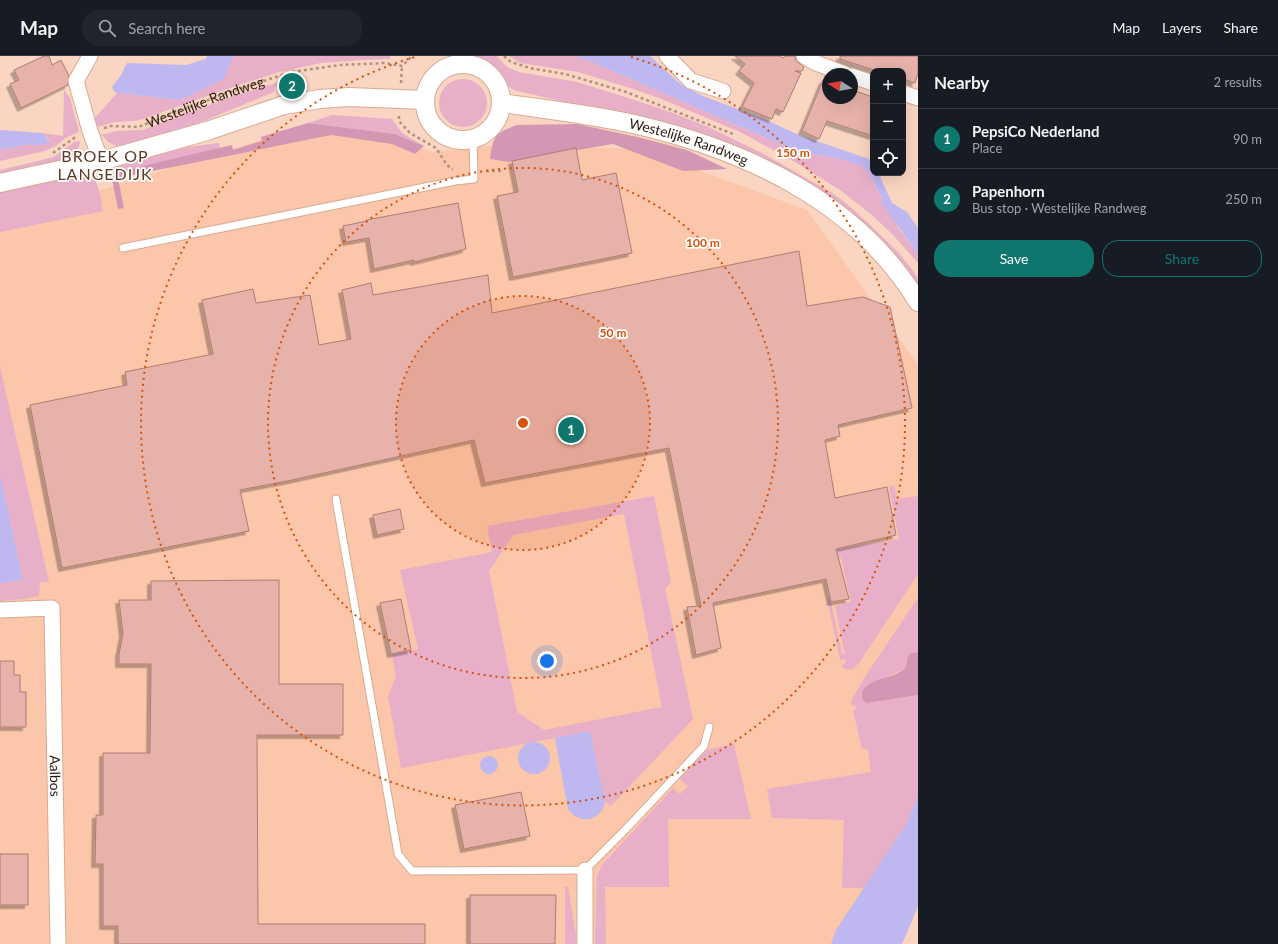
<!DOCTYPE html>
<html lang="en">
<head>
<meta charset="utf-8">
<style>
  body { margin:0; font-family:Lato,sans-serif; background:#20242c; color:#f1f3f6 }
  .controls { position:absolute; right:12px; top:12px; display:grid; overflow:hidden; border-radius:8px; box-shadow:0 4px 16px #0002 }
  .controls button { width:36px; height:36px; display:grid; place-items:center; padding:0; border:0; border-bottom:1px solid #363941; background:#171b24; color:#f1f3f6; font:20px sans-serif }
  .compass { position:absolute; left:822px; top:12px; width:36px; height:36px; border-radius:50%; background:#171b24; box-shadow:0 4px 16px #0002; rotate:281deg }
  .you { position:absolute; left:547px; top:605px; width:14px; height:14px; margin:-10px; border:3px solid #fff; border-radius:50%; background:#1a73e8; box-shadow:0 0 0 6px #1a73e833 }
  .badge { display:grid; place-items:center; width:26px; height:26px; border-radius:50%; background:#0f766e; color:#fff; font-size:13px; font-weight:700 }
  .pin { position:absolute; translate:-50% -50%; border:2px solid #fff; box-shadow:0 1px 4px #0006 }
  .list { margin:0; padding:0; list-style:none }
  h2 { display:flex; justify-content:space-between; align-items:center; height:52px; margin:0; padding:0 16px; font-size:17px }
  h2 small { font-size:13px; font-weight:400; color:#9ea1a6 }
  .list li { display:grid; grid-template-columns:26px 1fr auto; gap:12px; align-items:center; box-sizing:border-box; height:60px; padding:0 16px; border-top:1px solid #363941 }
  .list b { display:block; font-size:15px; white-space:nowrap }
  .list p { margin:0; font-size:13px; white-space:nowrap; color:#9ea1a6 }
  .list em { font-size:13px; font-style:normal; color:#9ea1a6 }
  .actions { display:flex; gap:8px; padding:12px 16px }
  .actions a { flex:1; padding:9px 0; border:1px solid #0f766e; border-radius:16px; text-align:center; font-size:14px; color:#0f766e }
  .actions .main { background:#0f766e; color:#fff }
  .icon { flex:none; width:22px; height:22px; fill:none; stroke:currentColor; stroke-width:2; stroke-linecap:round; stroke-linejoin:round }
  .map { position:relative; flex:none; width:918px; height:888px; overflow:hidden }
  header { display:flex; align-items:center; gap:24px; box-sizing:border-box; height:56px; padding:0 20px; background:#171b24; border-bottom:1px solid #363941 }
  header strong { font-size:19px }
  nav { display:flex; gap:22px; margin-inline-start:auto; font-size:14px }
  .search { width:280px; height:36px; background:#20242c; display:flex; align-items:center; gap:10px; box-sizing:border-box; padding:0 14px; border-radius:16px; color:#9ea1a6; font-size:15px }
  main { display:flex }
  aside { flex:1; background:#171b24 }
  .map>svg:first-child { display:block }
  .built { fill:#fbc6a9 }
  .green { fill:#e7afc8; fill-rule:evenodd }
  .forest { fill:#d497b3 }
  .water { fill:#beb7f0 }
  .building { fill:#e6b2a9; stroke:#ad7d74; filter:url(#shadow) }
  .lines { fill:none; stroke-linecap:round; stroke-linejoin:round }
  .service-casing { stroke:#d7aa92; stroke-width:9 }
  .minor-casing { stroke:#d7aa92; stroke-width:17 }
  .tertiary-casing { stroke:#d7aa92; stroke-width:20 }
  .path { stroke:#b19383; stroke-width:2.5; stroke-dasharray:3 3; stroke-linecap:butt }
  .service { stroke:#fff; stroke-width:7 }
  .minor { stroke:#fff; stroke-width:15 }
  .tertiary { stroke:#fff; stroke-width:18 }
  .ring { fill:none; stroke:#d5530d; stroke-width:2; stroke-dasharray:2 4 }
  .labels { text-anchor:middle; stroke-width:3.5; stroke-linejoin:round; paint-order:stroke }
  .street-label { font-size:14px; fill:#2c1b12; stroke:#fff }
  .quarter-label { font-size:16px; letter-spacing:1px; fill:#5e3923; stroke:#fff }
  .centre { fill:#d5530d; stroke:#fff; stroke-width:2 }
  .ring-label { font-size:12px; text-anchor:middle; font-weight:bold; fill:#d5530d; stroke:#fff; stroke-width:3.5; stroke-linejoin:round; paint-order:stroke }
</style>
</head>
<body>
<header>
<strong>Map</strong>
<div class="search"><svg class="icon" aria-label="search" viewBox="0 0 24 24"><circle cx="10" cy="10" r="6"/><path d="M15 15l6 6"/></svg>Search here</div>
<nav><a>Map</a><a>Layers</a><a>Share</a></nav>
</header>
<main>
<div class="map">
<svg width="918" height="888" viewBox="0 0 918 888">
  <defs>
    <filter id="shadow"><feDropShadow dx="-3.5" dy="3.5" stdDeviation="0" flood-color="#0004"/></filter>
  </defs>
  <rect width="100%" height="100%" fill="#fad5c1"/>
  <polygon class="built" points="297,73 374,77 432,96 501,89 640,93 807,154 918,309 918,807 881,888 0,888 0,165"/>
  <g class="green">
    <polygon points="233,0 390,0 390,3 361,4 321,7 279,16 227,33 143,63 135,65 114,66 98,71 94,63 117,37 180,44 223,22"/>
    <polygon points="477,0 497,0 507,11 519,16 577,26 635,44 673,57 706,70 762,97 832,137 847,148 867,166 898,196 911,212 918,222 918,233 874,179 847,154 805,127 687,73 650,63 573,48 514,34 508,30 490,11"/>
    <polygon points="509,0 575,0 592,6 794,94 844,104 862,110 869,117 882,144 899,173 918,198 918,207 894,180 872,159 840,134 790,103 740,76 659,42 633,33 578,16 520,7"/>
    <circle cx="463" cy="47" r="24"/>
    <polygon points="279,26 279,29 275,30 274,36 184,73 118,91 108,86 102,79 116,75 142,74 234,40"/>
    <polygon points="64,34 70,42 79,76 65,82 56,90 45,95 0,105 0,94 25,89 42,89 50,85 42,77 63,80"/>
    <polygon points="332,59 392,63 402,77 424,90 395,78 308,67"/>
    <path d="M77 85H80C79 93 75 100 68 104L0 119V114L54 101 74 86Z"/>
    <path d="M219 87 220 93 121 115 112 123C112 116 115 112 121 108L188 91Z"/>
    <path d="M81 118C100 117 100 141 103 155L0 176V135Z"/>
    <polygon points="0,311 49,526 40,526 39,540 23,543 0,545 0,527 23,524 0,418"/>
    <path d="M894 429 897 443 918 440V518L859 607C853 613 850 616 842 611L841 609 846 607 845 603 840 604 827 542 830 541 842 598H845L835 550 851 546 841 502 835 503 834 494 899 483 889 431Z"/>
    <path d="M654 440 671 527 665 532 693 663 611 750 605 745 590 675 401 712 388 640 396 620 392 599 418 593 400 514 492 496 487 470ZM624 458 662 651 544 674 517 656 489 515 513 479Z"/>
    <polygon points="918,542 918,596 909,598 905,612 900,615 867,629 867,647 918,639 918,740 905,770 864,832 842,832 844,764 772,762 767,733 871,716 868,693 862,693 853,654 856,654 855,649 852,650 851,645 868,616"/>
    <polygon points="734,688 751,763 668,763 669,831 605,831 606,888 595,888 597,820 602,809 673,732 680,738 688,730 680,723 706,694"/>
    <polygon points="568,831 576,880 576,888 565,888 565,831"/>
  </g>
  <g class="forest">
    <polygon points="308,67 395,78 424,90 415,98 392,88 331,79 118,122 124,152 118,153 112,123 121,115 232,89 233,94 262,85 261,81"/>
    <path d="M577 68 642 82 687 94 727 113 683 115 613 88 509 106 490 103C493 80 495 77 517 69Z"/>
    <path d="M918 596V639L867 647C864 645 862 644 862 640 862 621 895 624 905 612 907 609 907 602 909 598Z"/>
  </g>
  <g class="water">
    <polygon points="207,0 233,0 224,23 180,44 117,37 114,35 112,31 121,19 127,7 186,9 206,3"/>
    <polygon points="575,0 650,0 676,24 682,29 703,40 766,64 799,79 869,103 873,108 873,117 880,117 881,123 892,147 907,156 918,172 918,198 881,147 882,143 869,117 862,110 844,104 794,94 592,6"/>
    <polygon points="0,74 42,77 50,86 42,89 25,89 0,94"/>
    <polygon points="0,418 23,524 0,527"/>
    <path d="M590 675 605 745C602 765 580 770 568 753L555 682Z"/>
    <circle cx="534" cy="702" r="16"/>
    <circle cx="489" cy="709" r="9"/>
    <polygon points="918,740 918,851 902,888 831,888 836,874 905,770"/>
  </g>
  <g class="building">
    <polygon points="44,0 49,0 52,9 61,4 69,20 68,29 21,52 10,28 19,24 14,14"/>
    <polygon points="735,0 780,0 783,2 785,0 795,0 796,5 804,11 802,15 795,15 801,17 783,56 776,53 772,63 742,51 754,27 739,15 745,8"/>
    <polygon points="840,0 918,0 918,17 915,27 903,23 903,15 877,15 840,3"/>
    <polygon points="823,24 828,26 828,42 852,42 852,34 873,41 873,80 827,65 819,83 802,75"/>
    <polygon points="576,92 582,124 616,117 632,197 513,221 497,140 518,136 512,105"/>
    <polygon points="458,147 466,193 414,206 414,204 374,213 369,182 346,186 343,170 367,165 366,164"/>
    <polygon points="799,195 807,250 863,241 890,251 912,352 838,369 840,380 825,384 835,442 887,431 896,479 836,493 849,543 831,546 826,523 713,547 721,592 696,599 687,551 701,550 669,392 485,427 474,384 292,424 240,434 249,475 62,512 30,349 127,329 125,316 213,298 202,244 253,233 256,247 310,239 319,289 351,283 342,234 371,227 373,239 488,219 492,257"/>
    <polygon points="400,453 404,473 377,479 373,459"/>
    <polygon points="279,524 279,628 343,628 343,679 257,679 258,868 425,868 425,888 118,888 118,870 103,870 103,808 95,808 96,759 103,759 103,697 150,697 151,608 119,608 119,598 123,578 119,544 151,544 151,525"/>
    <polygon points="401,543 411,594 391,598 380,547"/>
    <polygon points="0,605 14,605 14,619 20,619 20,636 26,636 26,671 0,671"/>
    <polygon points="521,736 530,780 464,793 455,749"/>
    <rect x="0" y="798" width="28" height="51"/>
    <polygon points="470,839 556,839 555,888 470,888"/>
  </g>
  <g class="lines">
    <g class="service-casing">
      <g id="service">
        <polyline points="123,192 455,125 474,123 473,84"/>
        <polyline points="336,443 398,798 412,815 585,814 626,773 704,690 709,671"/>
      </g>
    </g>
    <g class="minor-casing">
      <g id="minor">
        <polyline points="90,0 76,25 90,75 101,105"/>
        <polyline points="667,0 691,25 723,35"/>
        <polyline points="804,0 816,7 845,18"/>
        <polyline points="852,20 873,27"/>
        <polyline points="903,37 918,42"/>
        <path id="s2" d="M0 554 52 552 58 888"/>
        <polyline points="585,888 585,814"/>
      </g>
    </g>
    <g class="tertiary-casing">
      <g id="tertiary">
        <circle cx="463" cy="46" r="38"/>
        <path id="s3" d="M502 47C549 54 597 59 642 70 750 96 859 148 918 246"/>
        <polyline points="0,127 101,105 207,75 284,49 320,43 349,41 425,44"/>
      </g>
    </g>
    <g class="path">
      <polyline points="504,0 511,6 530,12 565,18 626,36 733,78"/>
      <polyline points="401,27 402,10"/>
      <polyline points="399,60 399,65 410,77 436,92 445,106 450,112 453,113"/>
      <path id="s1" d="M104 72 111 70 138 71 224 38 291 16 340 9 384 7 402 10 412 0"/>
      <polyline points="53,97 77,80"/>
      <polyline points="486,115 502,115"/>
    </g>
    <use href="#service" class="service"/>
    <use href="#minor" class="minor"/>
    <use href="#tertiary" class="tertiary"/>
  </g>
  <circle cx="523" cy="367" r="127" fill="#d5530d" fill-opacity=".12"/>
  <g class="ring">
    <circle cx="523" cy="367" r="127"/>
    <circle cx="523" cy="367" r="255"/>
    <path d="M631 1A382 382 0 1 1 415 1"/>
  </g>
  <g class="labels">
    <g class="street-label">
      <text dy="5" stroke="none"><textPath href="#s1" startOffset="106">Westelijke Randweg</textPath></text>
      <text dy="5" stroke="none"><textPath href="#s3" startOffset="191">Westelijke Randweg</textPath></text>
      <text dy="5" stroke="none"><textPath href="#s2" startOffset="220">Aalbos</textPath></text>
    </g>
    <g class="quarter-label">
      <text x="105" y="106">BROEK OP<tspan x="105" dy="18">LANGEDIJK</tspan></text>
    </g>
  </g>
  <circle cx="523" cy="367" r="6" class="centre"/>
  <g class="ring-label">
    <text x="793" y="101">150 m</text>
    <text x="703" y="191">100 m</text>
    <text x="613" y="281">50 m</text>
  </g>
</svg>
<div class="controls">
<button>+</button>
<button>−</button>
<button><svg class="icon" aria-label="locate" viewBox="0 0 24 24"><circle cx="12" cy="12" r="6"/><path d="M12 2v4M12 18v4M2 12h4M18 12h4"/></svg></button>
</div>
<svg class="compass" viewBox="-18 -18 36 36"><path d="M0-13l5 13h-10z" fill="#e53935"/><path d="M0 13l5-13h-10z" fill="#9ea1a6"/></svg>
<div class="you"></div>
<div class="pin badge" style="left:571px;top:374px">1</div>
<div class="pin badge" style="left:292px;top:30px">2</div>
</div>
<aside>
<h2>Nearby<small>2 results</small></h2>
<ul class="list">
<li><span class="badge">1</span><div><b>PepsiCo Nederland</b><p>Place</p></div><em>90 m</em></li>
<li><span class="badge">2</span><div><b>Papenhorn</b><p>Bus stop · Westelijke Randweg</p></div><em>250 m</em></li>
</ul>
<div class="actions"><a class="main">Save</a><a>Share</a></div>
</aside>
</main>
</body>
</html>
